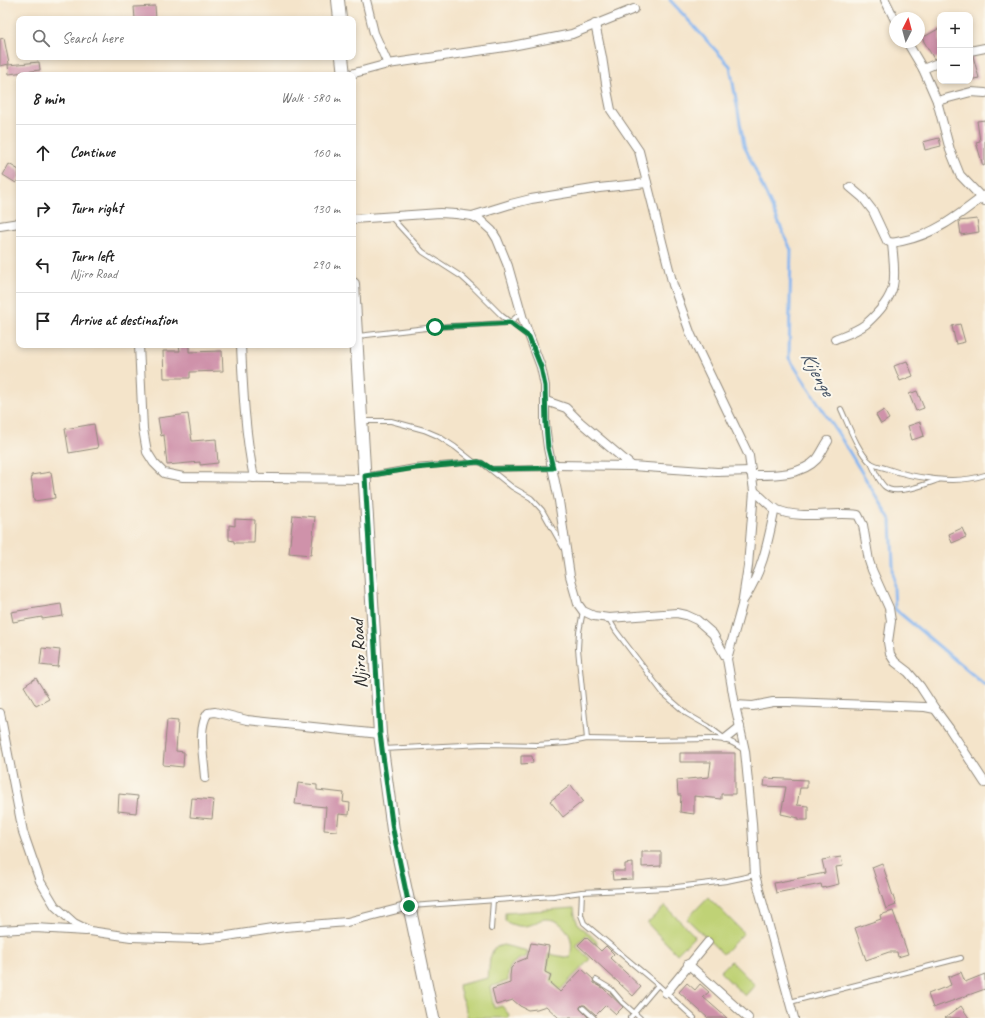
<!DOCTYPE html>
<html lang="en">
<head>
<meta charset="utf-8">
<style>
  body { margin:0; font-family:Caveat,sans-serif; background:#f2f2f2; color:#222 }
  .controls { position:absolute; right:12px; top:12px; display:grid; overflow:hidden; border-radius:8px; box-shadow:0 2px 6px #0003 }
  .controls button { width:36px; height:36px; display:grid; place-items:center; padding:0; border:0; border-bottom:1px solid #e0e0e0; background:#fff; color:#222; font:20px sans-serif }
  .compass { position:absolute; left:889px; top:12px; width:36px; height:36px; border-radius:50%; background:#fff; box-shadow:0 2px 6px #0003; rotate:6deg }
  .stop { position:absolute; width:12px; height:12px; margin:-9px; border:3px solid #0b8043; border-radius:50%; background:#fff }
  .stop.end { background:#0b8043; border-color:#fff; box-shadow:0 1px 4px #0008 }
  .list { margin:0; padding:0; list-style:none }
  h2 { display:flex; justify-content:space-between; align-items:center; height:52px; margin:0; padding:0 16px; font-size:17px }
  h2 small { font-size:13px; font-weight:400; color:#767676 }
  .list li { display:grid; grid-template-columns:26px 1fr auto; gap:12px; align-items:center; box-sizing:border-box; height:56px; padding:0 16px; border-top:1px solid #e0e0e0 }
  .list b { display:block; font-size:15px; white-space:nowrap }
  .list p { margin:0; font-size:13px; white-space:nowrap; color:#767676 }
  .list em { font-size:13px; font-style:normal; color:#767676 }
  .icon { flex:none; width:22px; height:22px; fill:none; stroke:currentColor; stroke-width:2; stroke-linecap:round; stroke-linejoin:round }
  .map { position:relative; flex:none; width:985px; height:1018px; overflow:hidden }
  .search { position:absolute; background:#fff; box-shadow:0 2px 6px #0003; left:16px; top:16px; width:340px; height:44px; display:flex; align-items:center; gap:10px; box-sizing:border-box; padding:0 14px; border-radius:8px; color:#767676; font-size:15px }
  .panel { position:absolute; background:#fff; box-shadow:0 2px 6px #0003; left:16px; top:72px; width:340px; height:276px; border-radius:8px }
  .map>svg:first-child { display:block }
  .green { fill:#bfd276; stroke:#757e50 }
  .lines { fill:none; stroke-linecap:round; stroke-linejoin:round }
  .stream { stroke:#84b5f0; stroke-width:3 }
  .building { fill:#cf92aa }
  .lane-casing { stroke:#90887a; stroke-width:6 }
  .street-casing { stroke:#90887a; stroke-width:10 }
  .secondary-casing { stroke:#90887a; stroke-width:14 }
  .lane { stroke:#fff; stroke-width:4 }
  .street { stroke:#fff; stroke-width:8 }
  .secondary { stroke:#fff; stroke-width:12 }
  .route { stroke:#0b8043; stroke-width:5 }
  .labels { text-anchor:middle; stroke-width:4; stroke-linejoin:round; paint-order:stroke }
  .street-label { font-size:19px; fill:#2b2b2b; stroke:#fbf7ec }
  .water-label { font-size:20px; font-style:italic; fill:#465466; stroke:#fbf7ec }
</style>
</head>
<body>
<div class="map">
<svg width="985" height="1018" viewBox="0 0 985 1018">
  <rect width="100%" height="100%" fill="#fbf7ec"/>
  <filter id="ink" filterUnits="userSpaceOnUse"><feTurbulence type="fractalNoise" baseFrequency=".025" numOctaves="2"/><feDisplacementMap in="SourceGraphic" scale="8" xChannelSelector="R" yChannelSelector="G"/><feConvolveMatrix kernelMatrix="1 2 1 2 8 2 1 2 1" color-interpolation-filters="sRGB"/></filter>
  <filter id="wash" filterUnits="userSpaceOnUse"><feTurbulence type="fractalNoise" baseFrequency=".012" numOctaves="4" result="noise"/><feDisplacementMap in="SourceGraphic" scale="16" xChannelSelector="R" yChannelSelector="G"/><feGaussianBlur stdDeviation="0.9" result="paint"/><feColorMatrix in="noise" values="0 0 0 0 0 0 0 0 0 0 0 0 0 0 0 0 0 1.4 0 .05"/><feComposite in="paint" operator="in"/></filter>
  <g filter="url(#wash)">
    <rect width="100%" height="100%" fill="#f4e4ca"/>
    <g class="green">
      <polygon points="708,897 744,933 723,954 687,919"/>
      <polygon points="665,906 695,936 677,954 647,923"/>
      <path d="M574 908C576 931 585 927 597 942V945L586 935 576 946 590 959 560 990 551 981 553 974 547 971 549 954 570 958C572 948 573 940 567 931 560 921 549 916 538 921 535 923 532 925 529 925 521 928 512 925 505 921V913Z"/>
      <path d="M503 945 528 951 526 957C513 960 507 967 508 981L490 987 494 1008 502 1006 510 1016 509 1018H468L458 985 488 978 490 958 494 948Z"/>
      <polygon points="731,961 755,985 745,996 720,972"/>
    </g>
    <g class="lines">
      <polyline class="stream" points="670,0 730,66 744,145 791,250 789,358 841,438 891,521 895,609 985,685"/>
    </g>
    <g id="blocks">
      <g class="building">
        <polygon points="155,6 156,19 135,19 134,7"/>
        <polygon points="940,28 940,57 934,59 922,38"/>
        <polygon points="4,38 9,64 0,66 0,39"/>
        <polygon points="970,56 973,56 979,78 970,80"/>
        <polygon points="39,62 40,70 9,74 8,65"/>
        <polygon points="985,120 985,165 983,166 976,142 980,141 977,121"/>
        <polygon points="939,138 941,146 925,150 923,142"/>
        <polygon points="9,164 19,170 19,177 16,183 3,175"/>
        <polygon points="977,219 979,232 961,235 959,221"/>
        <polygon points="960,324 965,342 956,344 952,326"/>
        <polygon points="179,345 189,345 189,352 222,351 223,371 190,372 190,378 164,378 163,351 180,351"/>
        <polygon points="907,361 913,376 900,381 894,366"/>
        <polygon points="917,391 924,408 916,411 909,394"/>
        <polygon points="884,410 889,419 881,424 876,415"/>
        <polygon points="188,414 192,441 216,439 218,463 200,465 200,462 167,465 164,435 161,436 158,418"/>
        <polygon points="920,422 924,436 912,440 908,426"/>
        <polygon points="94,424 98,448 69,453 65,429"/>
        <polygon points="51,472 55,498 34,501 31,475"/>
        <polygon points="293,515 315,517 311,555 289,553"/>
        <polygon points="235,519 255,520 254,543 234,543 234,541 229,540 229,525 235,526"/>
        <polygon points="962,528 966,537 952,543 949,534"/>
        <polygon points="61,604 63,616 42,619 42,617 13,622 11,612"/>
        <polygon points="42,648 60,650 58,667 40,665"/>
        <polygon points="36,678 49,699 36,706 24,686"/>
        <polygon points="167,720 178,721 176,751 184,752 183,767 163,765"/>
        <polygon points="680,753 735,753 735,794 721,794 721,799 694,796 694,814 680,812 681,795 678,795 677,780 709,777 711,762 680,762"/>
        <polygon points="521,756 532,756 533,763 521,764"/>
        <polygon points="765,778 807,780 807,788 800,788 797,805 808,806 808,820 799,820 799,818 781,814 786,787 764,786"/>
        <polygon points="298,783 317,785 317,790 344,793 343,802 350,803 349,815 339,814 337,831 324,830 326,807 295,804"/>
        <polygon points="571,785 583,801 563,817 550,801"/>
        <polygon points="119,794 138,796 136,813 118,811"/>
        <polygon points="192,798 214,800 212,819 190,817"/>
        <polygon points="642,852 661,852 661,866 642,867"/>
        <polygon points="841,857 843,866 836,867 839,884 822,888 821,884 776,893 774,883 825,873 822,860"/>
        <polygon points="633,863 633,879 613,880 612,871 625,871 625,864"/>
        <polygon points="882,863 896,905 886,909 872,867"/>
        <polygon points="893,911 908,954 898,957 897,952 889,952 866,960 855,928 881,919 880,915"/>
        <polygon points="586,937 601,951 606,946 614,954 610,958 641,987 633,996 578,945"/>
        <polygon points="531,943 549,946 545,972 551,975 549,982 560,992 582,969 593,979 594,983 603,988 623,1007 616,1014 606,1005 596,1015 585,1005 582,1005 580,1007 580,1009 589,1018 559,1018 546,1006 537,1009 528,1010 520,1006 513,1000 496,1005 492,989 510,983 510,976 511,968 517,962 527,958"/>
        <polygon points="961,972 965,982 985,974 985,989 933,1008 928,994 951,985 948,977"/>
        <polygon points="687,983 695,990 700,984 709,992 703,997 727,1018 708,1018 679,992"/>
        <polygon points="961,1006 969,1018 945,1018"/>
      </g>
    </g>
  </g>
  <g filter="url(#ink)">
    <use href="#blocks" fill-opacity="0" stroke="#90887a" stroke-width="1"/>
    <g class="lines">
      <g class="lane-casing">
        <g id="lane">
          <polyline points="391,217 423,252 462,277 473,287 502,316 527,335"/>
          <polyline points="358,336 435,327 509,323 521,313"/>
          <path d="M841 409C848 424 858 452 871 463 874 465 881 467 885 468 913 478 956 485 985 475"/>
          <polyline points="363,421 391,421 424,430 438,436 455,447 474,462"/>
          <path d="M871 463C875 471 878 480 884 486 894 497 926 484 938 480"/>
          <polyline points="492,469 553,468"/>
          <polyline points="365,476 415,467 478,462 482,463 512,487 531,498 542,510 564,549"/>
          <polyline points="583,611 579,632 578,649 587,739"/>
          <polyline points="609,619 616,631 663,693 687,714 708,726 725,739"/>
          <path d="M383 749 483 744 537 745 567 743 587 739 643 740 714 739C727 739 734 743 744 750"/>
          <polyline points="582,892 581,915 584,923 658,985 694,1018"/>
          <polyline points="411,906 554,896 582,892 668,888 727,881 755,875"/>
          <polyline points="491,929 493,900"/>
          <polyline points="596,980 611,989 622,1002 640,1018"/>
          <polyline points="790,1002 961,958"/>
          <polyline points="583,1008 594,1018"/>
          <polyline points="630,1018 658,985"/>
        </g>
      </g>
      <g class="street-casing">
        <g id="street">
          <polyline points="366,0 374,33 388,64"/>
          <polyline points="885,0 895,20"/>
          <polyline points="595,24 602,57 607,90 611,110 639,151 673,285 691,335 749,456 754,491 748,566 742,605 727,659"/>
          <polyline points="907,42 923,69 937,101 950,150 960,175 985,201"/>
          <polyline points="970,51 985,48"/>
          <polyline points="923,69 940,62"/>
          <polyline points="347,75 388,64 512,46 572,34 634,9"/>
          <polyline points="937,101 971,92 985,93"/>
          <path d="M850 187 863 198 873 211 887 241C892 244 896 242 902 241 934 235 959 215 985 195"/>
          <polyline points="472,216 511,204 531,199 599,188 647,183"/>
          <polyline points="353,219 440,213 456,214 472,216 480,220 492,231 497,239 508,266 523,319 541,367 545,386 545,424 548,448 559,501 570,576 578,604 583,611 594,616 609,618 677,613 686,615 697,620 713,634 727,659 735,705 745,751 752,823 755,875 794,1018"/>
          <polyline points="0,226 19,223"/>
          <path d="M835 339C845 335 857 331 866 324 876 315 890 300 893 286 896 272 893 257 892 243"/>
          <polyline points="139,345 143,429 147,452 154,463 164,473 183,477 365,479"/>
          <path d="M241 345C243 390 245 434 254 478"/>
          <polyline points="546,401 566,408 580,422 632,466"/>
          <polyline points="553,465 632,466 717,472 751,471"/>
          <path d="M752 475C773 475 801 476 817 459 821 454 824 447 828 441"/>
          <path d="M754 491C761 496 768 505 775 509 802 521 830 511 858 515L863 525 869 561 872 570 889 608 891 621 888 642 890 654 895 662 908 672 920 686 935 709"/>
          <path d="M744 599C763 571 768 541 775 508"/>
          <polyline points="735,705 753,706 773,702 788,702 925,707 935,709 949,728 985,783"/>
          <polyline points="0,713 23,832 40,881 55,906 74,923 90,931 131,937 198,939 221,937 285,927 347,922 409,906"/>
          <polyline points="725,739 740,727"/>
          <path d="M205 778C204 759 197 728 208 713L215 712 247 720 380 734"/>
          <polyline points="0,930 35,928 86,931"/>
          <polyline points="688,964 748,1018"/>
          <polyline points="666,993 708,942"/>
        </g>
      </g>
      <g class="secondary-casing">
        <g id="secondary">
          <polyline points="338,0 340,19"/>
          <polyline points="342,57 344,75"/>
          <polyline points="353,284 380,734 393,830 433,1018"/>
        </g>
      </g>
      <use href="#lane" class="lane"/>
      <use href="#street" class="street"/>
      <use href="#secondary" class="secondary"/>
    </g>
  </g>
  <g class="lines" filter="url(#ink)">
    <polyline class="route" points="409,906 393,830 380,734 365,476 415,468 478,462 482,463 492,469 553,468 548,448 546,424 545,386 541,367 529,337 510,323 435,327"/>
  </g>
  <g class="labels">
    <g class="street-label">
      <text transform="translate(358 654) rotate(-93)" y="7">Njiro Road</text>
    </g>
    <g class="water-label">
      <text transform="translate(818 373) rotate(61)" y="7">Kijenge</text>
    </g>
  </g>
</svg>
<div class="controls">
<button>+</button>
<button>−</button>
</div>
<svg class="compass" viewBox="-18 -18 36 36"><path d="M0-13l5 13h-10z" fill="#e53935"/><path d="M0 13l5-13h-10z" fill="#767676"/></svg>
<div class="stop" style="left:435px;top:327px"></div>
<div class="stop end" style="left:409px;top:906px"></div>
<div class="search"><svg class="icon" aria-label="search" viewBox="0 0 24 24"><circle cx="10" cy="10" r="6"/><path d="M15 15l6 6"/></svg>Search here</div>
<section class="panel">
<h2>8 min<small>Walk · 580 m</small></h2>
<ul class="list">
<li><svg class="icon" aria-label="ahead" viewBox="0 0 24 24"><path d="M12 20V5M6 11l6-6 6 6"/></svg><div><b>Continue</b></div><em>160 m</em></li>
<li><svg class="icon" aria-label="right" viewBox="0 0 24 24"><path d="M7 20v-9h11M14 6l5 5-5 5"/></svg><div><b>Turn right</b></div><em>130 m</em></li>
<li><svg class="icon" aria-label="left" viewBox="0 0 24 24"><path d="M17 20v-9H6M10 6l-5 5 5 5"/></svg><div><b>Turn left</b><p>Njiro Road</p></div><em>290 m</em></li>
<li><svg class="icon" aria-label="arrive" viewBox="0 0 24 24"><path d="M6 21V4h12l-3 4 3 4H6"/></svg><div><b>Arrive at destination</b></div></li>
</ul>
</section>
</div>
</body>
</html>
